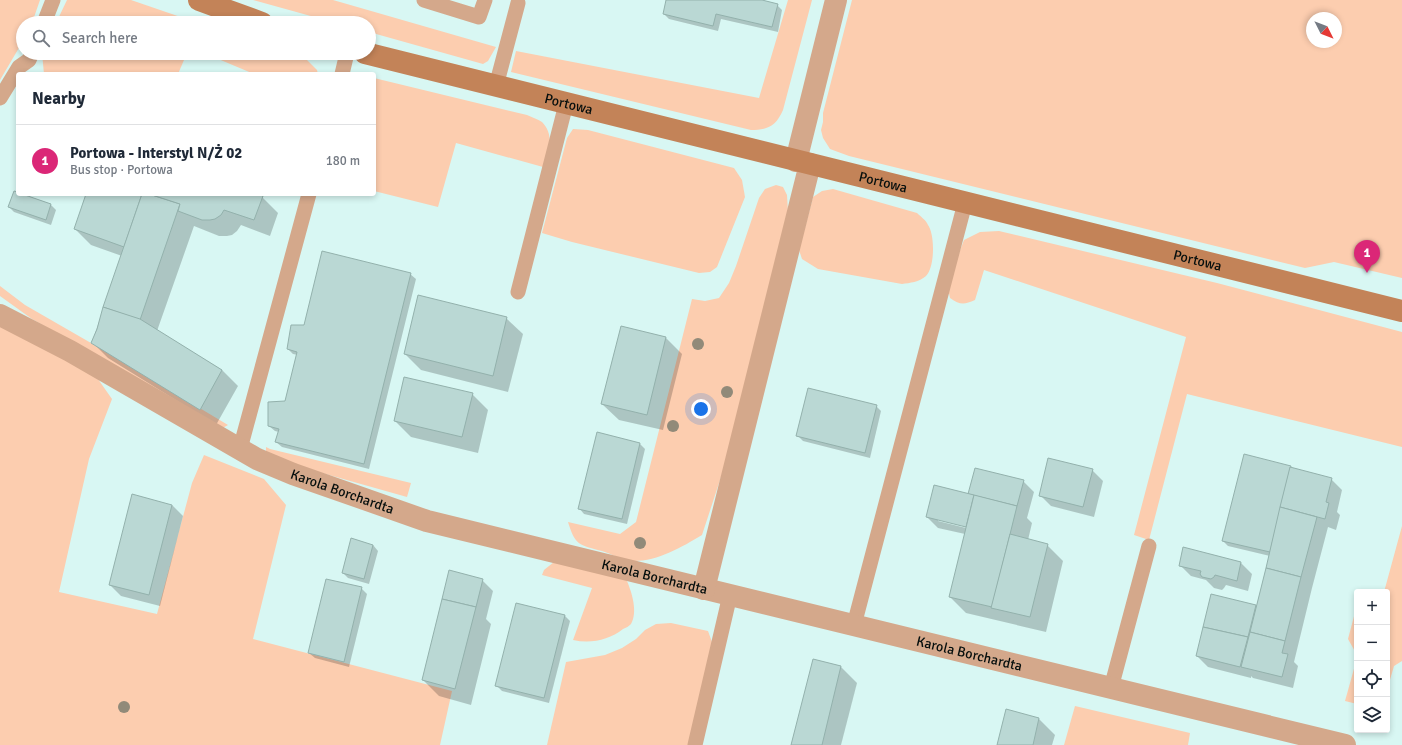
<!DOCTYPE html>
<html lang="en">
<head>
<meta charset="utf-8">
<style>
  body { margin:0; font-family:Signika,sans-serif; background:#f2f2f3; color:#1f2937 }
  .controls { position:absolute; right:12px; bottom:12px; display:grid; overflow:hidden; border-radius:4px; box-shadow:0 2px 6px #0003 }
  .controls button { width:36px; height:36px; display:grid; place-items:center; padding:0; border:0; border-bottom:1px solid #e0e1e3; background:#fff; color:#1f2937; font:20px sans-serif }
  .compass { position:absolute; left:1306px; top:12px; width:36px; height:36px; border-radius:50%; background:#fff; box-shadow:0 2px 6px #0003; rotate:132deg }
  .you { position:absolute; left:701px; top:409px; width:14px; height:14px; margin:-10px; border:3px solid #fff; border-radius:50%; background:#1a73e8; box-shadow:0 0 0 6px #1a73e833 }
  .badge { display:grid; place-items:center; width:26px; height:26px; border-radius:50%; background:#db2777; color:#fff; font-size:13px; font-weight:700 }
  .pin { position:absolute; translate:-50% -33px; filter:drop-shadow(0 1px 2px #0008) }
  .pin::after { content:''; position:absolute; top:21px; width:14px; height:12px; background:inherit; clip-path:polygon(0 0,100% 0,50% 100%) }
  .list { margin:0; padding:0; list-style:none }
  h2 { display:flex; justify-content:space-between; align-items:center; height:52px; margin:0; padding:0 16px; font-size:17px }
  h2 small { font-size:13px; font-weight:400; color:#747a83 }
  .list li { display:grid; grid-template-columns:26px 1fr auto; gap:12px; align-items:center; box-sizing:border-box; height:72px; padding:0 16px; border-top:1px solid #e0e1e3 }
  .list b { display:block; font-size:15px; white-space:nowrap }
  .list p { margin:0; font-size:13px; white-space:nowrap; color:#747a83 }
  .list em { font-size:13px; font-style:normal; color:#747a83 }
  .icon { flex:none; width:22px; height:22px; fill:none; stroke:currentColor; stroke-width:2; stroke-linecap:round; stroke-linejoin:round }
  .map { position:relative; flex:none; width:1402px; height:745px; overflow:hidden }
  .search { position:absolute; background:#fff; box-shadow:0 2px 6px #0003; left:16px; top:16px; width:360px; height:44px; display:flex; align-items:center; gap:10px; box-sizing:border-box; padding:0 14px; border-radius:22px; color:#747a83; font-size:15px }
  .panel { position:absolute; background:#fff; box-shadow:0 2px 6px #0003; left:16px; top:72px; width:360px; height:124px; border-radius:4px }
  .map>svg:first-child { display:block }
  .green { fill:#fccdaf; fill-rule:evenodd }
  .shadow { fill:#0003; fill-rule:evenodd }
  .building { fill:#bad8d4; stroke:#93b1ac }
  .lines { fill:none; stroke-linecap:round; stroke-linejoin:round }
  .service { stroke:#d4a88b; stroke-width:15 }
  .minor { stroke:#d4a88b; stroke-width:22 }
  .secondary { stroke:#c38358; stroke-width:22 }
  .tree { fill:#918a79 }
  .labels { text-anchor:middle; stroke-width:3.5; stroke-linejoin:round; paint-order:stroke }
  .street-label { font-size:14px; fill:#050e0d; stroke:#f8fefd }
</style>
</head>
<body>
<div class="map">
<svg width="1402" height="745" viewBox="0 0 1402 745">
  <rect width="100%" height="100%" fill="#d8f7f3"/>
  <g class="green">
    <polygon points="0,0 40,0 32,23 23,23 23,41 0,80"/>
    <polygon points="67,0 131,0 198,23 56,23"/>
    <polygon points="253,0 333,0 496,47 488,61 483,64 369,32 369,23 336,23"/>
    <path d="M788 0H812L783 110C776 126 768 130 751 130L511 72 516 51 759 98Z"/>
    <path d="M852 0H1402V278L1334 262 1305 268 849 156 830 149 823 138 821 130 823 122V113ZM1312 18H1336V42H1312Z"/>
    <polygon points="42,53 187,53 178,74 44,74"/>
    <polygon points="204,53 286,53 306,59 317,70 318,74 254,74"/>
    <path d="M374 78 527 115C531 117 538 119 542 122 555 135 549 153 543 167L456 143 438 207 374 191Z"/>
    <polygon points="573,129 588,130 734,168 742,180 745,197 717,267 710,272 699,273 572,242 542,233 567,138"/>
    <path d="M776 185 783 187 787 195 788 212 743 410 702 535C682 547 658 561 634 561 625 561 611 554 602 551 579 545 575 545 568 522L620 534 636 522 692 299 705 301 719 298 729 283 736 266 759 198 765 189Z"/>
    <path d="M833 189 917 213C921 217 926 220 928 225 935 235 935 267 926 276 919 282 910 283 902 284L818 269 802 259 799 250 813 197 822 191Z"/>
    <path d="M999 231 1217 283 1402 332V447L1187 394 1149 540 1134 535 1186 337 984 270 975 300C964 305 960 305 950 298L947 284 964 240 980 232Z"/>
    <polygon points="0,286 25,305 91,343 228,425 221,429 32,319 0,296"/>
    <polygon points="0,325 93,372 112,399 89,459 59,592 157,614 192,483 204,455 264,479 286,505 253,639 452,691 440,745 0,745"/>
    <polygon points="266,447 270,449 411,483 407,497 283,462 266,453"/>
    <polygon points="1402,526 1402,661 1394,666 1387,690 1387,592 1384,592"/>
    <path d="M554 562 618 576 627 581C632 593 638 612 631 624 629 626 626 628 623 629 609 640 591 644 573 640L592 588 542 575 544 570Z"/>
    <polygon points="1357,605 1357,655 1348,639"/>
    <polygon points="671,623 708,631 712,642 689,745 547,745 566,662 605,655 622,648 636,639 645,630 656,624"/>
    <polygon points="1357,658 1357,704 1345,701"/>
    <polygon points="1075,706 1190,733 1188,745 1064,745"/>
  </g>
  <g class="shadow">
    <polygon points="667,0 757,0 777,5 782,10 778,32 721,19 718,31 669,19 664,14"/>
    <polygon points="18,194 51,205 56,210 51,225 14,212 9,207"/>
    <polygon points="87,194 254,194 262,197 278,213 270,236 241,225 237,231 232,235 227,236 219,236 194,226 157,331 222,370 238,386 216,425 108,358 92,342 122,256 91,245 75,229"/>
    <polygon points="410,274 416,279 369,469 282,447 276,442 279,432 275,431 269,426 286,402 298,355 293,354 288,349 305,326"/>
    <polygon points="506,318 523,334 508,392 421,370 405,354"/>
    <polygon points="666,338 682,354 663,430 619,420 602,404"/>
    <polygon points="472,394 488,410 478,453 411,437 395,421"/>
    <polygon points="876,406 881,411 870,458 803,441 797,435"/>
    <polygon points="640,444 645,449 627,524 584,514 579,508"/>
    <polygon points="1291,467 1293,469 1331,479 1342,490 1337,512 1340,515 1336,530 1328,527 1312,588 1294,662 1298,666 1293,688 1253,678 1251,676 1251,678 1208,667 1197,656 1212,595 1257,606 1270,556 1228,546 1223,541"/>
    <polygon points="1092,470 1103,481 1094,517 1051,506 1040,495"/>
    <path d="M1023 481 1034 492 1027 518 1032 523 1028 540 1047 545 1063 561 1046 632 966 613 950 597 965 534 938 528 927 517 969 495ZM938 519 971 527 970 529 938 521Z"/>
    <polygon points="172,505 183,516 160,606 121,596 110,585"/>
    <polygon points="373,545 378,551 369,584 348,578 343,573"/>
    <polygon points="1184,549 1241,563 1252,574 1248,591 1226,585 1224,588 1222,590 1214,588 1206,580 1191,576 1180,565"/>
    <polygon points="482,580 493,591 486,619 491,624 471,705 439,696 423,680"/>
    <polygon points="361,588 367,594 349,667 315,658 309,653"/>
    <polygon points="565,616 570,621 549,703 502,691 496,685"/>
    <polygon points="814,660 841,667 857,683 841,745 792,745"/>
    <polygon points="1039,719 1055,735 1052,745 998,745"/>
  </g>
  <g class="building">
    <polygon points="666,0 762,0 778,4 772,27 716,14 713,26 663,14"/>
    <polygon points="14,191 18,192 18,194 22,194 51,204 46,220 8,207"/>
    <polygon points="86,194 142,194 124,247 74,229"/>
    <polygon points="142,194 149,194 180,204 140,320 103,307"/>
    <polygon points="149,194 257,194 263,196 254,220 224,210 221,215 215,219 210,220 202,220 178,211 180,204"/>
    <polygon points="322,251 411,273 364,464 275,442 279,429 268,426 268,402 285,401 297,352 287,349 291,325 304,325"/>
    <polygon points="418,295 507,317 493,376 404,354"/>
    <polygon points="103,307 140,319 222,370 200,410 91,343 97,329"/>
    <polygon points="621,326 666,337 647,415 601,404"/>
    <polygon points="404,377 473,393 462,437 394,421"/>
    <polygon points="808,388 877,405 865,453 796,436"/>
    <polygon points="597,432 640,443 622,519 578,509"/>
    <polygon points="1244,454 1291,466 1270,552 1222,541"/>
    <polygon points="1048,458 1093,469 1083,507 1039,496"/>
    <polygon points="1290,467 1332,478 1326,502 1329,503 1325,519 1280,507"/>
    <polygon points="975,468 1024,480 1017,506 968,494"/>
    <polygon points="934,485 974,495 966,527 926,517"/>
    <polygon points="132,494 172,505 149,595 109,585"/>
    <polygon points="974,495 1017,506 992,607 949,597"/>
    <polygon points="1280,507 1317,517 1301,577 1266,568"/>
    <polygon points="1010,534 1048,544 1030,617 991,608"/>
    <polygon points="351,538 373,545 364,579 342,573"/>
    <polygon points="1183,547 1241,562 1237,581 1215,575 1214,577 1211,579 1202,577 1200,574 1201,571 1179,566"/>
    <polygon points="1266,568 1301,577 1285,641 1250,632"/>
    <polygon points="449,570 483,579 476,607 442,599"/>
    <polygon points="326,579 362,587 344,662 308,653"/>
    <polygon points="1211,594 1256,605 1248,637 1203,627"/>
    <polygon points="442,599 476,607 455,689 422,680"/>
    <polygon points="516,603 565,615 544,698 495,686"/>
    <polygon points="1203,627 1248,637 1240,667 1196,656"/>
    <polygon points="1250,632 1285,641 1282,653 1288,654 1282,677 1241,667"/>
    <polygon points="813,659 841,666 822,745 791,745"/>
    <polygon points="1006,709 1039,718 1033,745 997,745"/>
  </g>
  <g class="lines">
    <g class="service">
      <polyline points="424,0 479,17 485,0"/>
      <polyline points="44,23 53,0"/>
      <polyline points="342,74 347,53"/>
      <polyline points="496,86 518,3"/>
      <polyline points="0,98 19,67 29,60 32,53"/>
      <polyline points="518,292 566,104"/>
      <polyline points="240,449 309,194"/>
      <polyline points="854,625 965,203"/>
      <polyline points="1111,688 1149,546"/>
      <polyline points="695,745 730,595"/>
    </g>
    <g class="minor">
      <polyline points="796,161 836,0"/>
      <path id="s1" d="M0 315 70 351 257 459 293 474 427 521 1345 745"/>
      <polyline points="704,589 810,164"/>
    </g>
    <g class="secondary">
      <polyline points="199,0 262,23"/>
      <path id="s2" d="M365 53 1402 311"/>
    </g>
  </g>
  <g class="tree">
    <circle cx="698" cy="344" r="6"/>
    <circle cx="727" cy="392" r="6"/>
    <circle cx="673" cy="426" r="6"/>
    <circle cx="640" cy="543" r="6"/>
    <circle cx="124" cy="707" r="6"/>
  </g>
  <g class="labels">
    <g class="street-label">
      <text dy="5" stroke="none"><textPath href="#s2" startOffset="210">Portowa</textPath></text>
      <text dy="5" stroke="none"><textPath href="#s2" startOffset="534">Portowa</textPath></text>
      <text dy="5" stroke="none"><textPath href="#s2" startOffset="858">Portowa</textPath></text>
      <text dy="5" stroke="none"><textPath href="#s1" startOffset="386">Karola Borchardta</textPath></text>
      <text dy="5" stroke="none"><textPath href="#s1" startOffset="710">Karola Borchardta</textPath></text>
      <text dy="5" stroke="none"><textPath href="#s1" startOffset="1034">Karola Borchardta</textPath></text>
    </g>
  </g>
</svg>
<div class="controls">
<button>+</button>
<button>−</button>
<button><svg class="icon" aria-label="locate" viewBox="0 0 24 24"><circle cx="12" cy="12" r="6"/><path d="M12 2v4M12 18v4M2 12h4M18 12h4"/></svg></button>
<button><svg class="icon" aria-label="layers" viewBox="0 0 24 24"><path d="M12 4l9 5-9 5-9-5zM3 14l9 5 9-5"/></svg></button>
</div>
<svg class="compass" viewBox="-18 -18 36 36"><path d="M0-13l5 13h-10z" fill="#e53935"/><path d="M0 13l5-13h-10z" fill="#747a83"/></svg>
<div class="you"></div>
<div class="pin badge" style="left:1367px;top:273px">1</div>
<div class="search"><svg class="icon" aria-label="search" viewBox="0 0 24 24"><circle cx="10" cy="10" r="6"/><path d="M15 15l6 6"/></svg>Search here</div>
<section class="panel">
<h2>Nearby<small></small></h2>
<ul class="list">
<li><span class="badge">1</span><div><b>Portowa - Interstyl N/Ż 02</b><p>Bus stop · Portowa</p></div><em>180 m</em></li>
</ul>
</section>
</div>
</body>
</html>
